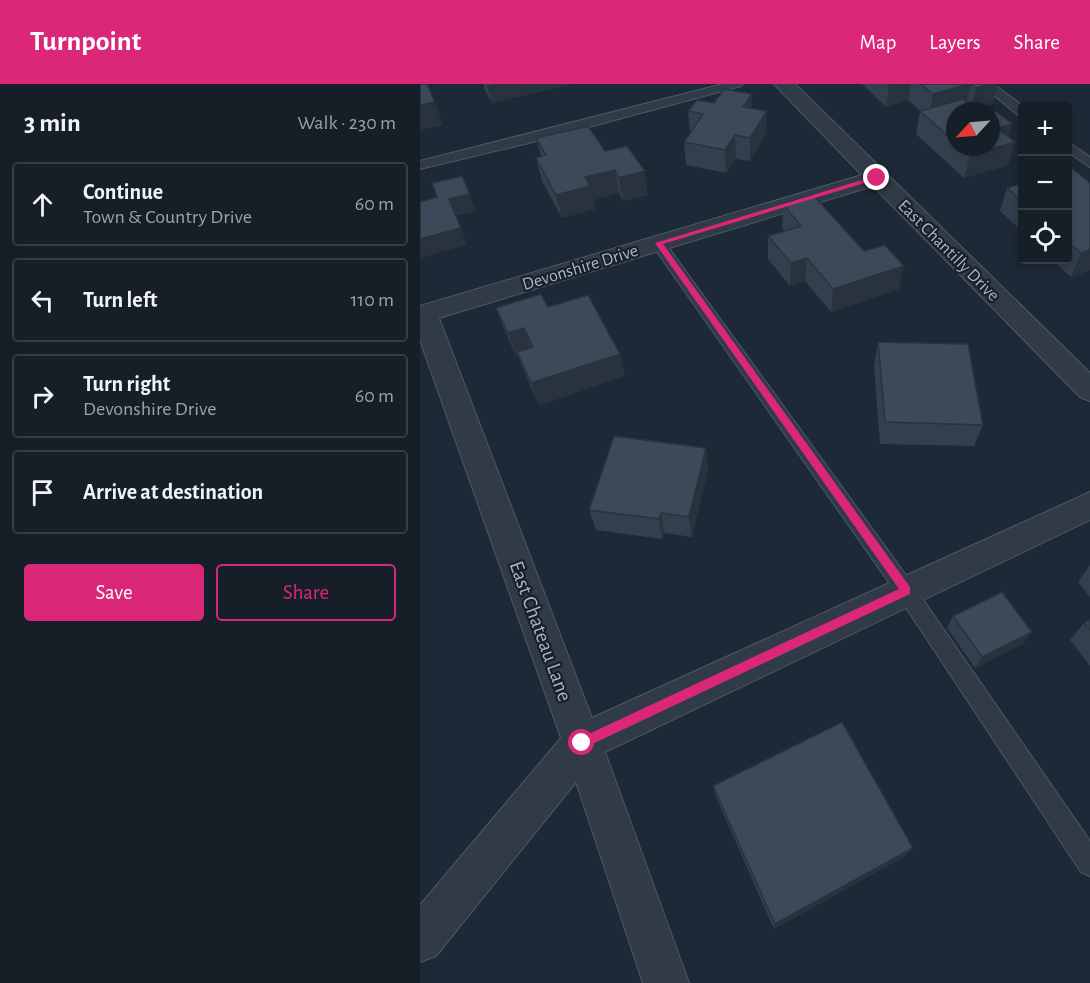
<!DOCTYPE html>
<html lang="en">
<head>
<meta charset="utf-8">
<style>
  body { margin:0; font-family:"Alegreya Sans",sans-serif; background:#232c34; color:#f1f3f6 }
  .controls { position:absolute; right:18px; top:18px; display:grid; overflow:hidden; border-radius:6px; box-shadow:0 3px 9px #0003 }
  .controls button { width:54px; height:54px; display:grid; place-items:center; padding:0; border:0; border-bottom:2px solid #353d45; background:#161f28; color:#f1f3f6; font:30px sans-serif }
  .compass { position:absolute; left:526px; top:18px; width:54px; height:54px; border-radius:50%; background:#161f28; box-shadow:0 3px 9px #0003; rotate:244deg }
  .stop { position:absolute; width:18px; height:18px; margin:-14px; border:4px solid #db2777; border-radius:50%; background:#fff }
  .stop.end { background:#db2777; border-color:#fff; box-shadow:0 2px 6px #0008 }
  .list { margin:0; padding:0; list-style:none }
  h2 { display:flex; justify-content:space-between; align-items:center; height:78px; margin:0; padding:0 24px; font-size:26px }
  h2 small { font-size:20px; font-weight:400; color:#9ea2a8 }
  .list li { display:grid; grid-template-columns:39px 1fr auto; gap:18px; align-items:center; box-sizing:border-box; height:84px; margin:0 12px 12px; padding:0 12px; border:2px solid #353d45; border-radius:6px }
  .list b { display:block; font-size:22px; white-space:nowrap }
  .list p { margin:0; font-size:20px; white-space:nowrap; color:#9ea2a8 }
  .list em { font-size:20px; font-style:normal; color:#9ea2a8 }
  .actions { display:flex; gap:12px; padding:18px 24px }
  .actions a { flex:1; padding:14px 0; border:2px solid #db2777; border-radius:6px; text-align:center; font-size:21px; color:#db2777 }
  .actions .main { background:#db2777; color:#fff }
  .icon { flex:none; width:33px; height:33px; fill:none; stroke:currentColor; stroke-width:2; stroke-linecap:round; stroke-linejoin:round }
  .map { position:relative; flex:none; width:670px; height:899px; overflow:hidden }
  header { display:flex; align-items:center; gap:36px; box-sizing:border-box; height:84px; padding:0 30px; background:#db2777; color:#fff }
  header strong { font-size:28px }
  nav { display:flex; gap:33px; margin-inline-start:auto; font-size:21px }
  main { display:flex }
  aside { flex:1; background:#161f28 }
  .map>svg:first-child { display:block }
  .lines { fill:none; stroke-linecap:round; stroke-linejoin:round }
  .service-casing { stroke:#4e5865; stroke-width:2 }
  .minor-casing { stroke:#4e5865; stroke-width:2 }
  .service { fill:#313b47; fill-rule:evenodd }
  .minor { fill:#313b47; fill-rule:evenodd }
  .wall { fill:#333f4d }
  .shaded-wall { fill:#29333e }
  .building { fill:#3b4959; stroke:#29333e; stroke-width:1.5 }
  .route { fill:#db2777 }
  .labels { text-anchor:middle; stroke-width:4.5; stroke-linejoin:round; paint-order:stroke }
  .far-street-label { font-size:18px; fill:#aab5c4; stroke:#17202b }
  .street-label { font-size:21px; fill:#aab5c4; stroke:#17202b }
</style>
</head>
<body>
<header>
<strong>Turnpoint</strong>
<nav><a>Map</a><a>Layers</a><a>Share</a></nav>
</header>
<main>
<aside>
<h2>3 min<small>Walk · 230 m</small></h2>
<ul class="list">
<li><svg class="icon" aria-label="ahead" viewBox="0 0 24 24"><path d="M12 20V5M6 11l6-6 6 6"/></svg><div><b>Continue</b><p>Town &amp; Country Drive</p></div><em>60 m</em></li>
<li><svg class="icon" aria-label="left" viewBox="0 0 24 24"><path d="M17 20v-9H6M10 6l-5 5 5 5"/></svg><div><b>Turn left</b></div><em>110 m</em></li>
<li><svg class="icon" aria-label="right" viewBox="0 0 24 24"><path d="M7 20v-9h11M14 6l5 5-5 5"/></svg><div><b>Turn right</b><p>Devonshire Drive</p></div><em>60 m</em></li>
<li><svg class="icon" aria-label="arrive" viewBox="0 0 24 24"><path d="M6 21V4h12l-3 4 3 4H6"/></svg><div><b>Arrive at destination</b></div></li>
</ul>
<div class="actions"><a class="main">Save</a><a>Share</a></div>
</aside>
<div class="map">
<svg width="670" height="899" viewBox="0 0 670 899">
  <rect width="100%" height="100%" fill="#1d2936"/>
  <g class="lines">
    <g class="service-casing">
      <g id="service">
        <polygon points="303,0 323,0 321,2 117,57 0,85 0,77"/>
        <polygon points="560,0 573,0 603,22 602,32 598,31"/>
        <polygon points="648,58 670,73 670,83 648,68"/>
        <polygon points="238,154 243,156 493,501 670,757 670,792 661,788 479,513 233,162 231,159 233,156"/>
      </g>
    </g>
    <g class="minor-casing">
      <polygon id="minor" points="354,0 375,0 670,289 670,317 660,313 453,102 19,234 172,634 670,408 670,436 185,668 269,899 223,899 156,698 16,872 0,878 0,821 141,654 0,256 0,222 442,91"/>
    </g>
    <use href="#service" class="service"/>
    <use href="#minor" class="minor"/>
  </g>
  <g class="wall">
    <polygon points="63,0 152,0 72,19 65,6"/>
    <polygon points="442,0 578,0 573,20 535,27 535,63 571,63 592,40 588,52 595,58 588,81 544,94 496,50 500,27 488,16 466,23"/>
    <polygon points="332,25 346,50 330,77 316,75 306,89 266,81 264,58 270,49 268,27"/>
    <polygon points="116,54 185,67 228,111 203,117 199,109 173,116 175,125 142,134 122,97 116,74 121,72"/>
    <polygon points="648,86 670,99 670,186 651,193 632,176 648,176"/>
    <polygon points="603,99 603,148 580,127 587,104"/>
    <polygon points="363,120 479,205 411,228 385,197 370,202 348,175 348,152 364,147 362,144"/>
    <polygon points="128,223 205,292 119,321 105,290 98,271 96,272 85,247 76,224"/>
    <polygon points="458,258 563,341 554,362 460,360 454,281"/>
    <polygon points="286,364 288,385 272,453 244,449 242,455 176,446 169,426"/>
    <polygon points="670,481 670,513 658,498"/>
    <polygon points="533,532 603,560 555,584 527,544"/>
    <polygon points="670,536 670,582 650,556 664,539"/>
    <polygon points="293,702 485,772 354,845 296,713"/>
  </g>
  <g class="shaded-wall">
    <polygon points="75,0 152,0 72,19 67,2"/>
    <polygon points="469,0 491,0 488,16 466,23"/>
    <polygon points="551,0 545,23 509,33 513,10"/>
    <polygon points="570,0 578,0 573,20 550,27 556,4"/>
    <polygon points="332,10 332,33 323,23"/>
    <polygon points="15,18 23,41 0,46 0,21"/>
    <polygon points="347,27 346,50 330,77 330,54"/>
    <polygon points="592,40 586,61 595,58 588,81 544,94 550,71 578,44"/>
    <polygon points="315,51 316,75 306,89 305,66"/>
    <polygon points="195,86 199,109 173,116 175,125 142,134 136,111 165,93"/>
    <polygon points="225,87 228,111 203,117 199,94"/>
    <polygon points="50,110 56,127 35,132 29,115"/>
    <polygon points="41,144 47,161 0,174 0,155"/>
    <polygon points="670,166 670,186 651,193 661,169"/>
    <polygon points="387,174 385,197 370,202 371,179"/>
    <polygon points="484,182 479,205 411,228 413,205"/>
    <polygon points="104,244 112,267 96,272 88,249"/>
    <polygon points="200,270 205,292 119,321 111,299"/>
    <polygon points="286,364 288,385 272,453 269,433"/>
    <polygon points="241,429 244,449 242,455 239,435"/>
    <polygon points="612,548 603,560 555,584 562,573"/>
    <polygon points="493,764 485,772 354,845 355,840"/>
  </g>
  <g class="building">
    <polygon points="0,0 7,0 15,18 0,21"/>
    <polygon points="500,0 550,0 513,10"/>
    <polygon points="551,0 570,0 556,4"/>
    <polygon points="304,5 332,10 323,23 347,27 330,54 315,51 305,66 264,58 283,30 268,27 277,16 294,19"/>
    <polygon points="543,15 558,27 535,27 535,58 500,27"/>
    <polygon points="576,27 592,40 578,44 595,58 550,71 541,63 571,63 571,28"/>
    <polygon points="168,42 185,67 207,62 225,87 199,94 195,86 165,93 170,102 136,111 116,74 126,71 116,54"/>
    <polygon points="652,84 670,99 670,166 661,169 648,158 648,86"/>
    <polygon points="42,92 50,110 29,115 41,144 0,155 0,118 17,113 12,99"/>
    <polygon points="603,99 603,118 587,104"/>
    <polygon points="393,111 444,167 465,161 484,182 413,205 387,174 371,179 348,152 381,142 363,120"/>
    <polygon points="121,210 128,223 168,211 200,270 111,299 97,268 113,263 104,244 88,249 76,224"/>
    <polygon points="458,258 548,260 563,341 465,338"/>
    <polygon points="194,352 286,364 269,433 241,429 239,435 169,426"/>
    <polygon points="582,508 612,548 562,573 533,532"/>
    <polygon points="670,536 670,546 664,539"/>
    <polygon points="422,638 493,764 355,840 293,702"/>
  </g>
  <polygon class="route" points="455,92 461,94 243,160 490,503 490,510 166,663 158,663 158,655 479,505 235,159"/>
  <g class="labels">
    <g class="far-street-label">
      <text transform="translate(529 166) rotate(45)" y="6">East Chantilly Drive</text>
      <text transform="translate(160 183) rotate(-17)" y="6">Devonshire Drive</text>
    </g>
    <g class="street-label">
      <text transform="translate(121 547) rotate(70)" y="7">East Chateau Lane</text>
    </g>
  </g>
</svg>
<div class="controls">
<button>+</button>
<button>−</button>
<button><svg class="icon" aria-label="locate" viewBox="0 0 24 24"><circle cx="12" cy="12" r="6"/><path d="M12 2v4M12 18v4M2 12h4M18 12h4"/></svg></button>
</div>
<svg class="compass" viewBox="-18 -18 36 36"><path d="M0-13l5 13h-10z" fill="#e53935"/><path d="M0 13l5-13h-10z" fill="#9ea2a8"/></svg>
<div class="stop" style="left:162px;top:659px"></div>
<div class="stop end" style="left:457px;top:94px"></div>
</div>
</main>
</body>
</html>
